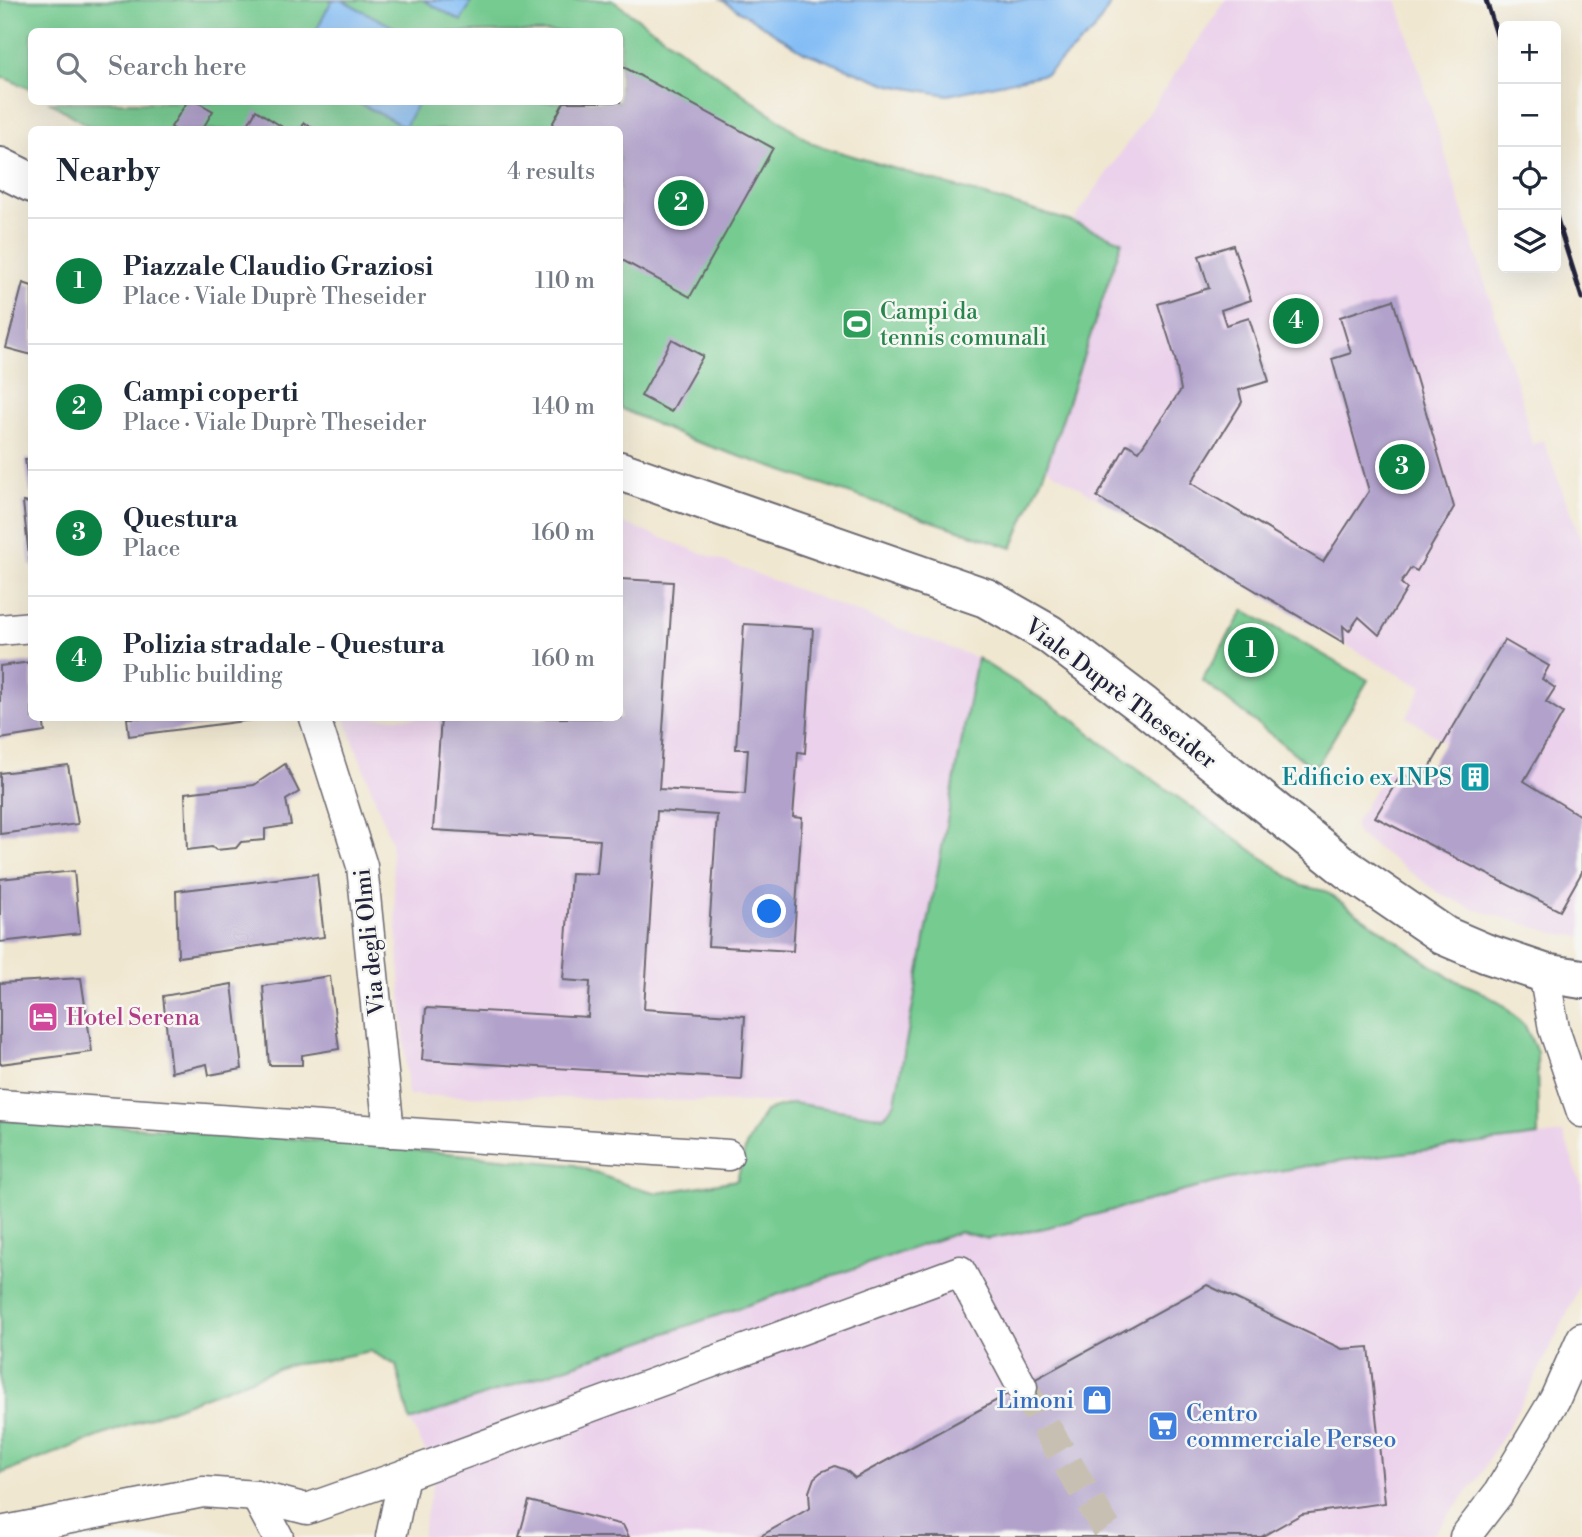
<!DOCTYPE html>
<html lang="en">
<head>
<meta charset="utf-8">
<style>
  body { margin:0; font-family:"Libre Bodoni",serif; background:#f2f2f3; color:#1f2937 }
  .controls { position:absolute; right:21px; top:21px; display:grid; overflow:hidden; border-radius:10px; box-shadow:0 7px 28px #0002 }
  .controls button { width:63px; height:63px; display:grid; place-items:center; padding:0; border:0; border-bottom:2px solid #e0e1e3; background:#fff; color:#1f2937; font:35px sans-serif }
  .you { position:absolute; left:770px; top:912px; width:24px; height:24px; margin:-18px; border:5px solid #fff; border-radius:50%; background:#1a73e8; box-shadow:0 0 0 10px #1a73e833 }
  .badge { display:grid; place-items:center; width:46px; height:46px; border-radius:50%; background:#0b8043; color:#fff; font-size:23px; font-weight:700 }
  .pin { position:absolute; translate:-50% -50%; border:4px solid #fff; box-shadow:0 2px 7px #0006 }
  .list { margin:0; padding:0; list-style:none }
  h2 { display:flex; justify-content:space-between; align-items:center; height:91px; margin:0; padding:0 28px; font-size:30px }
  h2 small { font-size:23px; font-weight:400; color:#747a83 }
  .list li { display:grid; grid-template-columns:46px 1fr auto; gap:21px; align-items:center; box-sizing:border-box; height:126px; padding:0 28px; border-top:2px solid #e0e1e3 }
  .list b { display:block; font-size:26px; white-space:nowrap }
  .list p { margin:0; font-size:23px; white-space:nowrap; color:#747a83 }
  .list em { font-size:23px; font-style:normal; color:#747a83 }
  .icon { flex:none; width:38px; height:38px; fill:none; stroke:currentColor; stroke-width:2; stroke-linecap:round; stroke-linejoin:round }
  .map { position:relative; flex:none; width:1582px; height:1537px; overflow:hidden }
  .search { position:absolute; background:#fff; box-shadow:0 7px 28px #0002; left:28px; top:28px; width:595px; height:77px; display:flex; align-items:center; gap:18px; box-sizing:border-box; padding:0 24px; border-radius:10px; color:#747a83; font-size:26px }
  .panel { position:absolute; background:#fff; box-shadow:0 7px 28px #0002; left:28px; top:126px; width:595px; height:595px; border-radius:10px }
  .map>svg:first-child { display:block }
  .built { fill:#ebd1eb }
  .green { fill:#75cb90; stroke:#4c7666; stroke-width:2 }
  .water { fill:#83bdf5; stroke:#527098; stroke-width:2 }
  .building { fill:#b1a1cb }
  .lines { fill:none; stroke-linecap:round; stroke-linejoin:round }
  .street-tunnel { stroke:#c7c0b2; stroke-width:30; stroke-dasharray:30 15; stroke-linecap:butt }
  .street-casing { stroke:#6a676f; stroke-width:33 }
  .secondary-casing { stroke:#6a676f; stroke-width:42 }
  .street { stroke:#fff; stroke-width:30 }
  .secondary { stroke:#fff; stroke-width:38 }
  .rail { stroke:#22223b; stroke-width:5 }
  .labels { text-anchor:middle; stroke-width:5; stroke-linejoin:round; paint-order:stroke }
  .leisure-label { font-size:23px; fill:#27864d; stroke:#f6f6f2; text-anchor:start }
  .street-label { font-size:23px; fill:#22223b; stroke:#f6f6f2 }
  .culture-label { font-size:23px; fill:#0d838f; stroke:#f6f6f2; text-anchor:end }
  .hotel-label { font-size:23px; fill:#b23c85; stroke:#f6f6f2; text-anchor:start }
  .shop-label { font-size:23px; fill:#366cbe; stroke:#f6f6f2; text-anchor:end }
</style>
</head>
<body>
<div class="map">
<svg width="1582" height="1537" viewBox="0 0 1582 1537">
  <rect width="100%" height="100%" fill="#f6f6f2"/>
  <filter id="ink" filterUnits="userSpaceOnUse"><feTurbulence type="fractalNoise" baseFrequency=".0143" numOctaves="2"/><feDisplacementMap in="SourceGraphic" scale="14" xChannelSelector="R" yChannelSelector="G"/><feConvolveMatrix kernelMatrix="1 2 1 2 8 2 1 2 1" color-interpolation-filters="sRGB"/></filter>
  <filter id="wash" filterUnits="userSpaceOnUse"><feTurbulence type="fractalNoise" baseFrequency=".00686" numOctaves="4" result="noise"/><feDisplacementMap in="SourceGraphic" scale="28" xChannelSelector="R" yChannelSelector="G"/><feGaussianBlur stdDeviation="1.57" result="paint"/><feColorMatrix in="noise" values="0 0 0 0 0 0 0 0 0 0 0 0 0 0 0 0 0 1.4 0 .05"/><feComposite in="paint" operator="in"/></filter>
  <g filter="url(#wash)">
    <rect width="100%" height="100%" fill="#f0e7d0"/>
    <g class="built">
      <polygon points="1226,0 1397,0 1522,401 1532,445 1543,440 1582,542 1582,937 1555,933 1474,909 1439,893 1358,834 1354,825 1387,769 1402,773 1420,783 1444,742 1407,717 1422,687 1377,663 1046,468 1122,241 1073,222"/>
      <polygon points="620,522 977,658 895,1102 884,1117 793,1103 408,1095 391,841 345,718 620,718"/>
      <polygon points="1563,1133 1582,1187 1582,1276 1572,1304 1529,1390 1477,1480 1431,1537 421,1537 436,1471 410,1421 960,1232 988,1239 1045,1228 1229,1179 1345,1160"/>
    </g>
    <g class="green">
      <polygon points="0,0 612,0 813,144 1073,222 1122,241 1046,468 1012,548 688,439 620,408 620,130 95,130 50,102 620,102 620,32 32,32 31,89 0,76"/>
      <polygon points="1244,610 1368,680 1318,764 1308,764 1202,680"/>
      <polygon points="977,658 1072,718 1099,741 1302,886 1325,891 1450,978 1478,990 1503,1005 1525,1026 1537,1052 1538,1136 1345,1160 1230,1179 1045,1228 988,1239 960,1232 410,1421 396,1365 370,1351 322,1361 288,1365 0,1474 0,1120 223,1132 575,1165 630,1186 658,1193 737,1180 746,1146 765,1111 793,1103 884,1117 895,1102"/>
    </g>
    <g class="water">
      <polygon points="332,0 342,0 401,31 316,31"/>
      <polygon points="423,0 465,0 471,3 461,21"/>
      <polygon points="722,0 1113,0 1094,31 1046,74 948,95 890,85 804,52"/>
      <polygon points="357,102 418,102 405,127"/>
    </g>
    <g id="blocks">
      <g class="building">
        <polygon points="620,65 773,148 690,297 620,259 620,130 549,130 564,102 620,102"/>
        <polygon points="187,102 197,102 213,111 202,130 175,130 171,127"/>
        <polygon points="256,110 287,130 245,130"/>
        <polygon points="304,123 317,130 301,130"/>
        <polygon points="1233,245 1251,300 1221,310 1226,325 1249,318 1269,381 1239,390 1242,402 1191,483 1323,562 1369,491 1332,359 1351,353 1340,317 1393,300 1454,507 1417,571 1411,568 1401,583 1407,589 1379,635 1359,617 1349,631 1343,626 1344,643 1097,497 1127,444 1139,451 1181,390 1175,358 1158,304 1209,288 1199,256"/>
        <polygon points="23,283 32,286 32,355 6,348"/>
        <polygon points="672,339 703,356 671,412 641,396"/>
        <polygon points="25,459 32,459 32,493 30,493"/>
        <polygon points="23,502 32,503 32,566 30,566"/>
        <polygon points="620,579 673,582 659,789 745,794 748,749 736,749 744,624 813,628 805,753 798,752 793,817 802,818 793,951 708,946 717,815 657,811 644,1009 745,1016 741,1079 422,1060 426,1008 588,1017 590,982 563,980 571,873 597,874 600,840 433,830 441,718 620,718"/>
        <polygon points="1504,640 1549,666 1542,679 1555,688 1546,702 1563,713 1524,781 1582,817 1582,872 1560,911 1375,817 1402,773 1420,784"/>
        <polygon points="32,662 32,718 43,718 45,732 0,739 0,666"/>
        <polygon points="127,718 259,718 259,719 129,736"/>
        <polygon points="285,764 299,792 286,800 291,825 265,829 265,840 241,842 236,848 216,850 212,847 187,850 185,793 254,785"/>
        <polygon points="68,765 78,824 0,834 0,773"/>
        <polygon points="74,871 80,933 0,942 0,879"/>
        <polygon points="317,874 324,937 178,957 176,891"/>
        <polygon points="330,976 339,1049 302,1055 302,1065 269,1065 263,986"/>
        <polygon points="81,978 92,1052 0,1064 0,983"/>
        <polygon points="232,984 242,1069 209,1075 207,1064 171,1072 163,996"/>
        <polygon points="1207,1285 1342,1349 1369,1347 1385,1503 1302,1514 1261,1537 759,1537 810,1508 809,1492 814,1478 821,1472 835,1466 846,1470 855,1478"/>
        <polygon points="529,1501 623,1525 629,1537 519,1537"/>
      </g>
    </g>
  </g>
  <g filter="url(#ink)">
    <use href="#blocks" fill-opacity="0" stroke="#6a676f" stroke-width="2"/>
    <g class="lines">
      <polyline class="street-tunnel" points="1022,1387 1111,1537"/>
      <g class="street-casing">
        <g id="street">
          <polyline points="0,630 32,627"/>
          <polyline points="315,718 362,866 389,1132"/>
          <polyline points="1544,973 1554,1029 1582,1112"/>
          <polyline points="0,1105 728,1155"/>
          <polyline points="256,1496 278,1537"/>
          <polyline points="0,1532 203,1492 256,1496 307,1509 404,1475 960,1271 1022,1387"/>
          <polyline points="391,1537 404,1475"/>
          <polyline points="1465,1537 1498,1494 1555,1399 1582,1338"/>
        </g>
      </g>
      <g class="secondary-casing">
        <g id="secondary">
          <polyline points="0,167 32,183"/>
          <polyline points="620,471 986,598 1049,634 1144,706 1347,869 1445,936 1485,953 1544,973 1582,979"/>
        </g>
      </g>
      <use href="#street" class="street"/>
      <use href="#secondary" class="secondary"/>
      <g class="rail">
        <polyline points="1486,0 1503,54"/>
        <polyline points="1556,216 1582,298"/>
      </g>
    </g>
  </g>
  <defs>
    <g id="stadium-square" transform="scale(1.575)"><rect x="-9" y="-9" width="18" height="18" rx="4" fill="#2e9e5b" stroke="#f6f6f2"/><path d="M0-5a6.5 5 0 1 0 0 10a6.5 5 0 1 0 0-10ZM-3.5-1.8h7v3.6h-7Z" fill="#fff"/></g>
    <g id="building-square" transform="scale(1.575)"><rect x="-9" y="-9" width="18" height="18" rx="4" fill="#0f9aa8" stroke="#f6f6f2"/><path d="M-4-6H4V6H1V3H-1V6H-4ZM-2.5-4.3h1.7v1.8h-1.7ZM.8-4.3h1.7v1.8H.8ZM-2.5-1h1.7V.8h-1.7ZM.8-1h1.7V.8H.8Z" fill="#fff"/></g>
    <g id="hotel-square" transform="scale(1.575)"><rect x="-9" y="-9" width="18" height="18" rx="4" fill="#d1479c" stroke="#f6f6f2"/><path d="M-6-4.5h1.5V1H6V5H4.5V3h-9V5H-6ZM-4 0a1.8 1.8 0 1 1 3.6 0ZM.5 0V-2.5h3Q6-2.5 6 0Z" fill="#fff"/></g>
    <g id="shop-square" transform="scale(1.575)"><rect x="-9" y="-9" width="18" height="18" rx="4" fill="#3f7fe0" stroke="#f6f6f2"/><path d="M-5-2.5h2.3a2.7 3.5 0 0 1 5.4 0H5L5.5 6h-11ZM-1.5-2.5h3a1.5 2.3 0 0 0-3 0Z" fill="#fff"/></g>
    <g id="supermarket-square" transform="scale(1.575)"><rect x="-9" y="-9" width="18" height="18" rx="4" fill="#3f7fe0" stroke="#f6f6f2"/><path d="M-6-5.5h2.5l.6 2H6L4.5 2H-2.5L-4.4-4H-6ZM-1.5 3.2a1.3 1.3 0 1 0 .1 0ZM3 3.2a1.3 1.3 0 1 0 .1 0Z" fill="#fff"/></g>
  </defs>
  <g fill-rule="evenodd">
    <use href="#stadium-square" x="857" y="324"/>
    <use href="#building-square" x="1475" y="777"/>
    <use href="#hotel-square" x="43" y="1017"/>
    <use href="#shop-square" x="1097" y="1400"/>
    <use href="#supermarket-square" x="1163" y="1426"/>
  </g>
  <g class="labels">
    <g class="leisure-label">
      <text x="880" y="319">Campi da<tspan x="880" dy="26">tennis comunali</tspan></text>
    </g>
    <g class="street-label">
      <text transform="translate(1121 693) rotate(37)" y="8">Viale Duprè Theseider</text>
      <text transform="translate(369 942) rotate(-96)" y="8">Via degli Olmi</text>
    </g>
    <g class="culture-label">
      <text x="1452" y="785">Edificio ex INPS</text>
    </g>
    <g class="hotel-label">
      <text x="66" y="1025">Hotel Serena</text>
    </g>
    <g class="shop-label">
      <text x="1074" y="1408">Limoni</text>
      <text x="1186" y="1421" text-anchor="start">Centro<tspan x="1186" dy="26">commerciale Perseo</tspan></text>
    </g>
  </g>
</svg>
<div class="controls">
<button>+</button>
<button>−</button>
<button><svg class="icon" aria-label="locate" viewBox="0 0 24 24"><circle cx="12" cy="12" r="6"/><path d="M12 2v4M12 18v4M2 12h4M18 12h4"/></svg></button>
<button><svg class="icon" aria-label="layers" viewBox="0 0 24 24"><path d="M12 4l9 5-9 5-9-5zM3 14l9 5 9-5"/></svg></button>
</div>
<div class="you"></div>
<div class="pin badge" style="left:1251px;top:650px">1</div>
<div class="pin badge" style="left:681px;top:203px">2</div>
<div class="pin badge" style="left:1402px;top:467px">3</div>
<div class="pin badge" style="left:1296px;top:321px">4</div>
<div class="search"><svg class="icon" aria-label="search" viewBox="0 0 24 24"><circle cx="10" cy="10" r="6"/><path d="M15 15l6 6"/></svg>Search here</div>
<section class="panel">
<h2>Nearby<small>4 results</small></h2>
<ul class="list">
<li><span class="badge">1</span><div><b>Piazzale Claudio Graziosi</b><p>Place · Viale Duprè Theseider</p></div><em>110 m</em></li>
<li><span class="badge">2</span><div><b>Campi coperti</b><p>Place · Viale Duprè Theseider</p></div><em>140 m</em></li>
<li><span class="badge">3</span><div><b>Questura</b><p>Place</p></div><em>160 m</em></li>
<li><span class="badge">4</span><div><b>Polizia stradale - Questura</b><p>Public building</p></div><em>160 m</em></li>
</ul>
</section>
</div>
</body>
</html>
